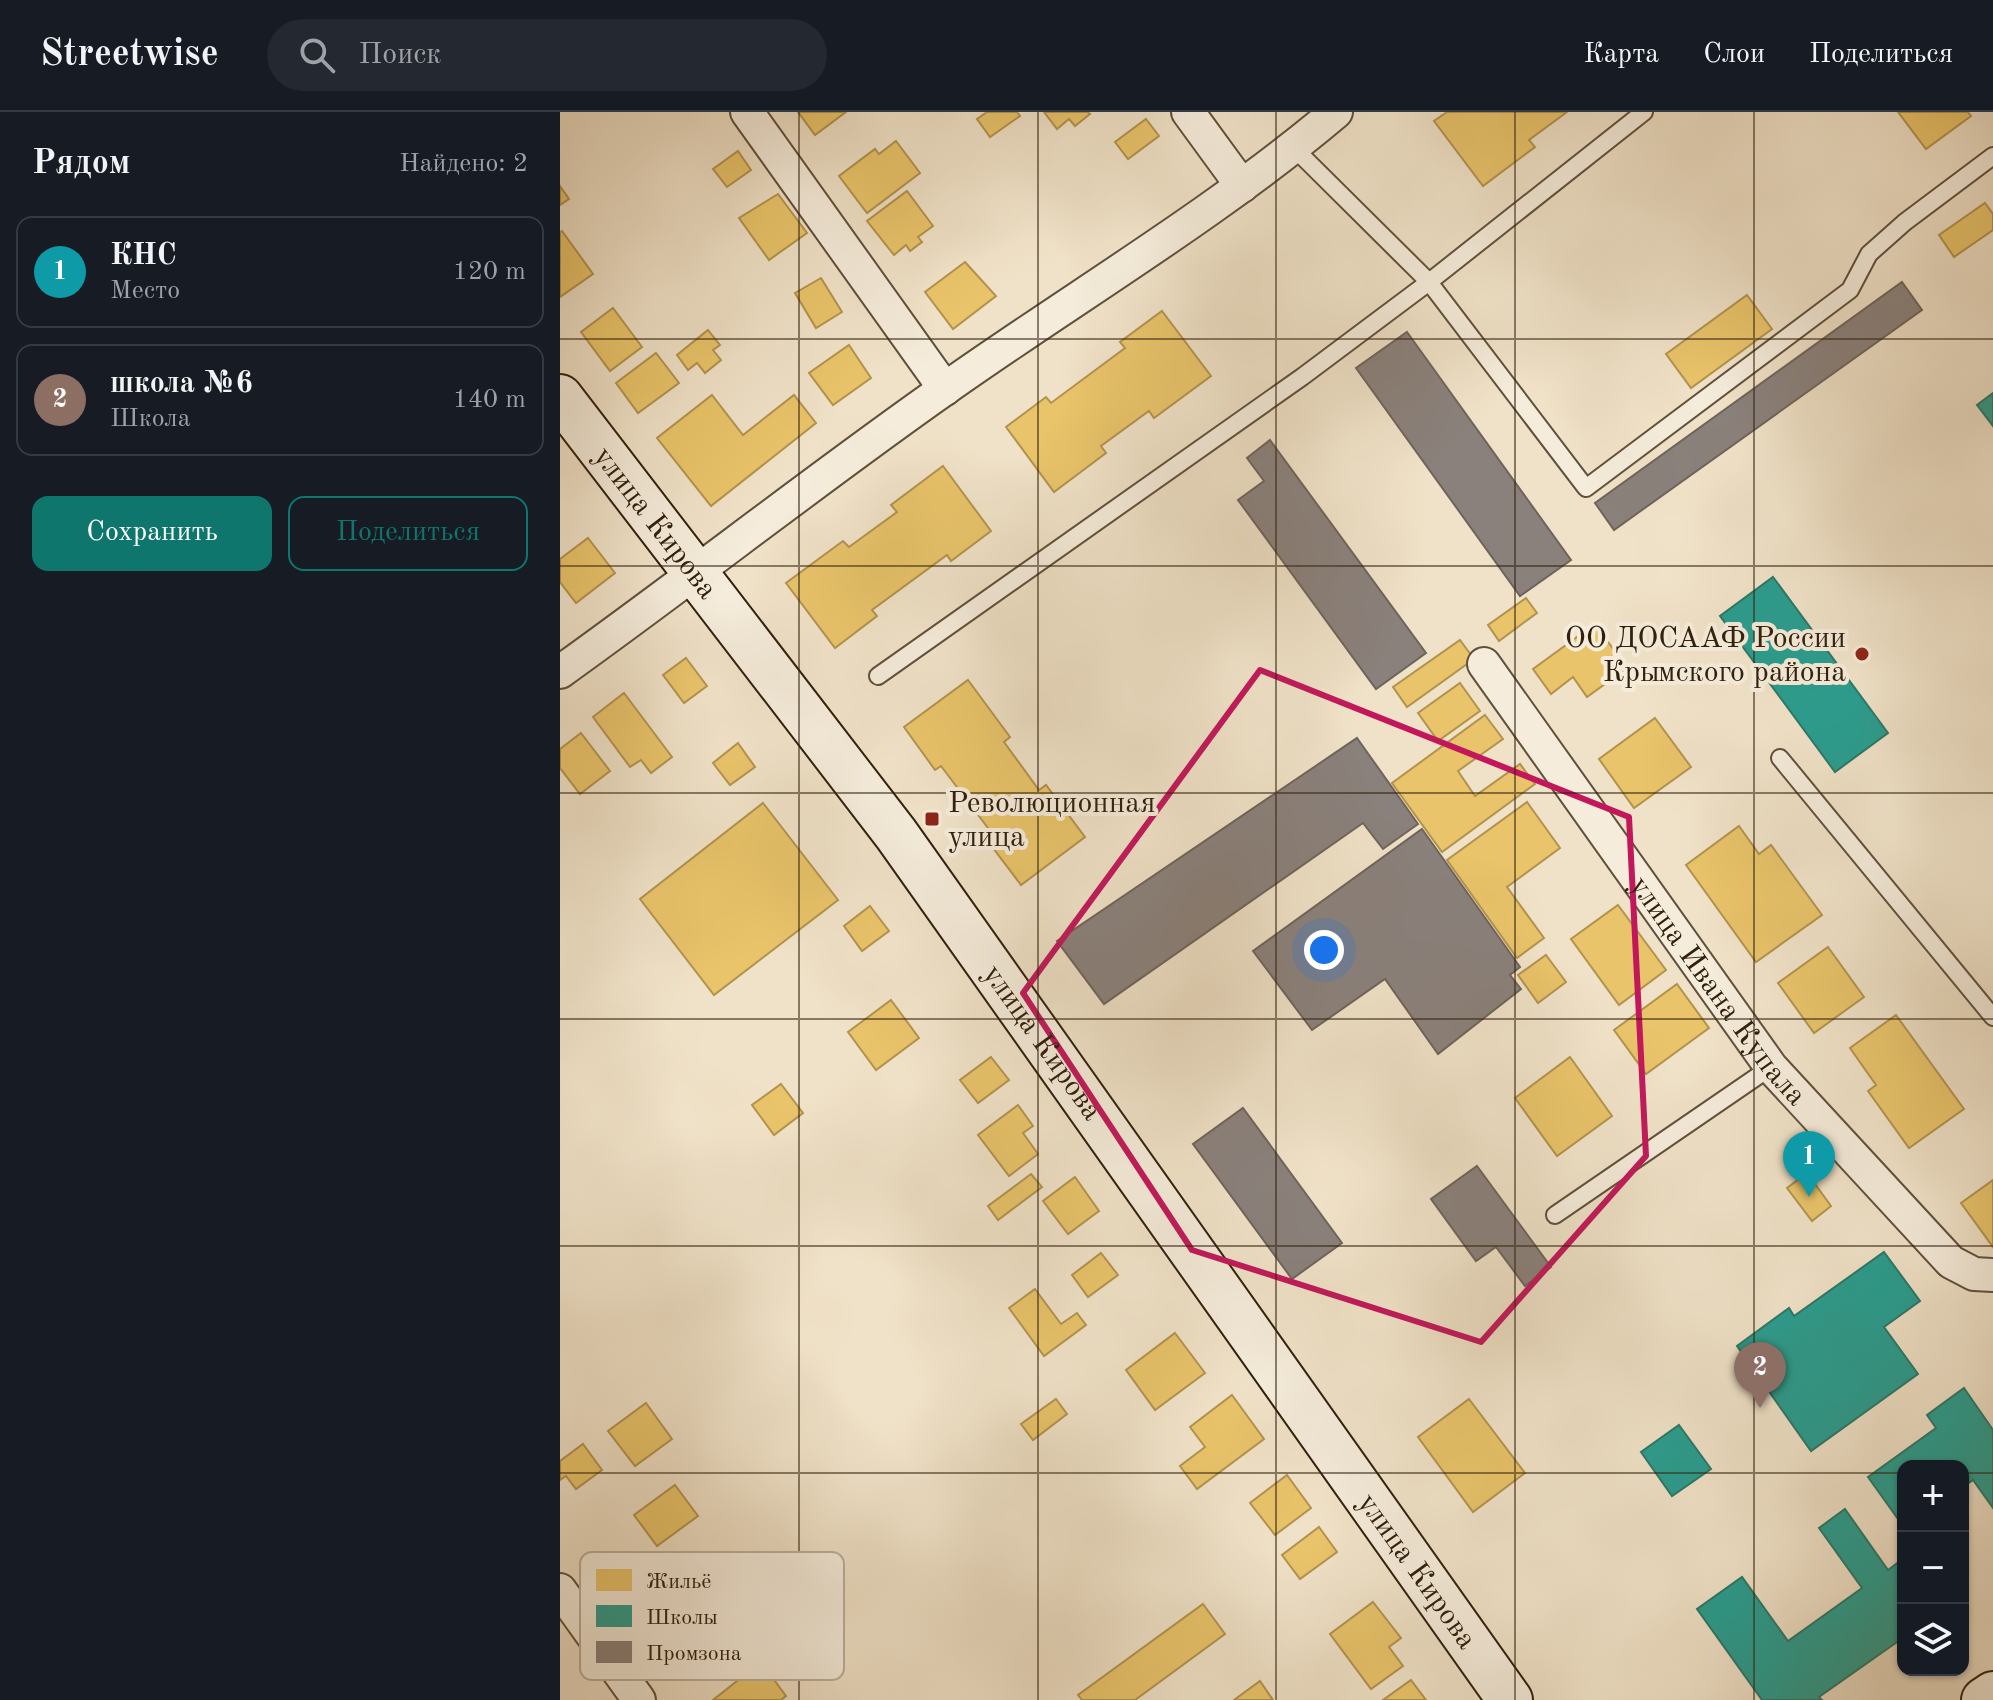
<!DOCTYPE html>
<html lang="ru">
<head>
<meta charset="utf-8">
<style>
  body { margin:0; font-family:"Old Standard TT",serif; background:#242831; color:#f1f3f6 }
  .controls { position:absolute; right:24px; bottom:24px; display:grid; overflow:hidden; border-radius:16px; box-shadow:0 2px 6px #0004 }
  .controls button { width:72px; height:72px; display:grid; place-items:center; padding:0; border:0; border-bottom:2px solid #363941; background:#171b24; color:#f1f3f6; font:40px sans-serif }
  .you { position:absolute; left:764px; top:838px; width:28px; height:28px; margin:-20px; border:6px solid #fff; border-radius:50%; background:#1a73e8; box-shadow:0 0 0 12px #1a73e833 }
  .badge { display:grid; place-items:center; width:52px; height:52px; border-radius:50%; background:#0f766e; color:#fff; font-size:26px; font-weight:700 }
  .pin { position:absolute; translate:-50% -66px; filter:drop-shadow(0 2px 4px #0008) }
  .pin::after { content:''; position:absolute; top:42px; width:28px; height:24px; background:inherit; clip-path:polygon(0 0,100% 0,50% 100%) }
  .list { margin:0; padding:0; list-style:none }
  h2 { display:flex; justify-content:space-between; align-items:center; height:104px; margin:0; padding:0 32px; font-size:34px }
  h2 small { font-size:26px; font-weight:400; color:#9ea1a6 }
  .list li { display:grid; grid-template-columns:52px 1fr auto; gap:24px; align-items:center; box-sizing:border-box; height:112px; margin:0 16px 16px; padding:0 16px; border:2px solid #363941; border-radius:16px }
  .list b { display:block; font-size:30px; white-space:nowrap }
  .list p { margin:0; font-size:26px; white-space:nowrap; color:#9ea1a6 }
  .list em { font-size:26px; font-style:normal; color:#9ea1a6 }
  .actions { display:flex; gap:16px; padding:24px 32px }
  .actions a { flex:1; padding:18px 0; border:2px solid #0f766e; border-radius:16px; text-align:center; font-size:28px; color:#0f766e }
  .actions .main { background:#0f766e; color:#fff }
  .icon { flex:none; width:44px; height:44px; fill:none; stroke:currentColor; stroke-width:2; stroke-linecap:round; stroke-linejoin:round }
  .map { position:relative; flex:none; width:1433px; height:1588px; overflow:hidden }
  header { display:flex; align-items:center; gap:48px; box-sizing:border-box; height:112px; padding:0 40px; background:#171b24; border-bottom:2px solid #363941 }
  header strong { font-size:38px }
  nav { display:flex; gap:44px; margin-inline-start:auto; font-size:28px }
  .search { width:560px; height:72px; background:#242831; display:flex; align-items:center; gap:20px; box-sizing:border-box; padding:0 28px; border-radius:44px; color:#9ea1a6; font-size:30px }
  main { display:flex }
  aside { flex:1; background:#171b24 }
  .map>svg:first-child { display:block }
  .homes { fill:#e9c46a; stroke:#b2934e; stroke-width:2 }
  .schools { fill:#2a9d8f; stroke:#2c7868; stroke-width:2 }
  .industry { fill:#8a817c; stroke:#6f645a; stroke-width:2 }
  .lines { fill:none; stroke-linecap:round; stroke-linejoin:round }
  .lane-casing { stroke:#60503b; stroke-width:20 }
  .street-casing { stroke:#60503b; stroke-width:36 }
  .secondary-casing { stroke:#30200c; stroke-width:48 }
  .lane { stroke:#f5ecdb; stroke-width:16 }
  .street { stroke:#f5ecdb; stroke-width:32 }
  .secondary { stroke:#f5ecdb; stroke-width:44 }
  .marked { fill:none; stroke:#c2185b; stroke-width:6; stroke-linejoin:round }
  .grid { fill:none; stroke:#30200c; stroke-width:2; stroke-opacity:0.55 }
  .poi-dot { fill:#8f2418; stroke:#f5ecdb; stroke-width:3 }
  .labels { text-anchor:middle; stroke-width:8; stroke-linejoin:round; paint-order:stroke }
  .street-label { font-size:30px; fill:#30200c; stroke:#f5ecdb }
  .poi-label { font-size:30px; fill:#30200c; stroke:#f5ecdb; text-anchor:end }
  .key { fill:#f5ecdb; stroke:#baaf9d; stroke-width:2 }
  .key-label { font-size:22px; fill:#30200c }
</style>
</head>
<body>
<header>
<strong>Streetwise</strong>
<div class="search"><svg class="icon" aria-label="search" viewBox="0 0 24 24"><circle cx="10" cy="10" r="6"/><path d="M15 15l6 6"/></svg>Поиск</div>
<nav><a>Карта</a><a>Слои</a><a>Поделиться</a></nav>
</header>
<main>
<aside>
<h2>Рядом<small>Найдено: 2</small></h2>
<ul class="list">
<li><span class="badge" style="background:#0f9aa8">1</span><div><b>КНС</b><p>Место</p></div><em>120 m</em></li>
<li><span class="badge" style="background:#8d6e63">2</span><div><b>школа №6</b><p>Школа</p></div><em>140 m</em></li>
</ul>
<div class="actions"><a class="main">Сохранить</a><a>Поделиться</a></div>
</aside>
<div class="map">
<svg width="1433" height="1588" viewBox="0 0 1433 1588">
  <rect width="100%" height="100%" fill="#f0e2c8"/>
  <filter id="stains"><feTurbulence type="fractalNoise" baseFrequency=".0025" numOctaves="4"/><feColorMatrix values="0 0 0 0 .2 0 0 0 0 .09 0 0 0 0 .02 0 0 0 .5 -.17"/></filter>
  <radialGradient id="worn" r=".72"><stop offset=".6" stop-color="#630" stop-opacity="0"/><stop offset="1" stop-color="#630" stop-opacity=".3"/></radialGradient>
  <g class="homes">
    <polygon points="238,0 286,0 255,23"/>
    <polygon points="427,0 457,0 460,4 430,25 417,7"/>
    <polygon points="484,0 528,0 530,2 515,14 509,7 497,17"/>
    <polygon points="887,0 1007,0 969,28 975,35 923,74 874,9"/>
    <polygon points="1338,0 1408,0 1411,4 1366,37"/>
    <polygon points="586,7 599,24 568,47 555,30"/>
    <polygon points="336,29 360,61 307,101 279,64 315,37 319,42"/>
    <polygon points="178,39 191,58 167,75 153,57"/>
    <polygon points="0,74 9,87 0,93"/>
    <polygon points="347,79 373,114 358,125 362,130 350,139 346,133 334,143 307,109"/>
    <polygon points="218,82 247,121 209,148 179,106"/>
    <polygon points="1425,91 1433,102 1433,118 1394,145 1379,123"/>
    <polygon points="2,119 33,162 0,185 0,120"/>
    <polygon points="405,150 436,184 393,217 365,180"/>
    <polygon points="261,166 282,200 256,216 235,181"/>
    <polygon points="1187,183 1212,217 1131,276 1106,242"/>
    <polygon points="53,196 82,235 50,259 21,220"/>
    <polygon points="602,199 651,264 594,306 589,299 541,334 546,341 494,380 446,315 486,285 491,291 565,236 560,230"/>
    <polygon points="148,218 160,233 153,238 161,248 145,261 137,251 128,258 117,243"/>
    <polygon points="289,233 311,266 273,293 249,261"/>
    <polygon points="96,241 119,271 78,301 56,271"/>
    <polygon points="152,283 183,323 234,283 256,311 151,394 97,326"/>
    <polygon points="383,354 431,419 391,449 387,443 312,498 317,504 275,536 226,471 283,429 289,435 337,400 331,393"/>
    <polygon points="28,426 55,461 16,491 0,470 0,447"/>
    <polygon points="966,486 977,501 939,529 928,513"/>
    <polygon points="1035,512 1067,556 1027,585 1013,565 991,582 973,557"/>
    <polygon points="900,528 914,547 847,595 833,575"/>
    <polygon points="126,546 147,574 124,591 103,563"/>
    <polygon points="408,568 450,625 444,630 479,678 486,673 525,725 461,773 430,732 437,728 381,654 375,658 344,615"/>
    <polygon points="900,571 920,599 878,629 858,601"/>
    <polygon points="64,581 112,645 91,661 81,648 70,655 33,605"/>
    <polygon points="925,603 943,627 898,659 915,684 960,652 975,672 882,740 832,671"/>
    <polygon points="1095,606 1131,655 1074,696 1039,647"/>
    <polygon points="21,621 50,659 20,682 0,656 0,637"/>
    <polygon points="178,631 195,655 170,673 153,651"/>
    <polygon points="967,690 1000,736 947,775 984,826 957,846 887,748"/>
    <polygon points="203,691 278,788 154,883 80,787"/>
    <polygon points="1179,714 1199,742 1211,733 1262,803 1196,850 1126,753"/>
    <polygon points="1058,793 1106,858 1059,893 1011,827"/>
    <polygon points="310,794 329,819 302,839 284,814"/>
    <polygon points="1268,835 1304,885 1254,921 1218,871"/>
    <polygon points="986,843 1006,870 978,891 958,863"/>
    <polygon points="1117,872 1149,916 1086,962 1054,918"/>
    <polygon points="331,888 359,926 316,958 288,920"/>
    <polygon points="1336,903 1404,997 1349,1036 1308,979 1316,973 1290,936"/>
    <polygon points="431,945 449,968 418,991 400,968"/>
    <polygon points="1010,945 1052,1004 997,1044 955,986"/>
    <polygon points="221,972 243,1001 214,1023 192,993"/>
    <polygon points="458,993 473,1014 463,1021 478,1042 449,1064 418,1023"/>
    <polygon points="1247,1061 1271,1094 1252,1109 1227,1076"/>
    <polygon points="471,1062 482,1075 438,1108 428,1094"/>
    <polygon points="515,1065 539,1099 508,1122 483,1089"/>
    <polygon points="1433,1068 1433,1135 1401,1091"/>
    <polygon points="541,1141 558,1163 528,1185 512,1163"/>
    <polygon points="475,1177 501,1212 517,1201 526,1213 484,1244 449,1196"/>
    <polygon points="615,1221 645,1261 595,1298 566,1258"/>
    <polygon points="672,1283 704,1327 637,1377 620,1354 645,1335 630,1315"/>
    <polygon points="496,1287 507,1302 473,1328 461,1312"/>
    <polygon points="909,1287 965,1361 913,1400 858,1325"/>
    <polygon points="86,1291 112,1327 75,1354 48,1319"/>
    <polygon points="23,1332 42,1358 16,1377 6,1364 0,1368 0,1349"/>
    <polygon points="727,1363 751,1396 715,1423 690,1391"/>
    <polygon points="115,1373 138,1404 97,1434 74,1403"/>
    <polygon points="759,1415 777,1440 740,1467 722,1443"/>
    <polygon points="813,1490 841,1526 829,1535 843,1554 811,1577 770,1522"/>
    <polygon points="643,1492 665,1522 575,1588 522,1588 518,1583"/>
    <polygon points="201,1550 226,1584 221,1588 153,1588"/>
    <polygon points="851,1568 866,1588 823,1588"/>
    <polygon points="700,1569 713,1588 674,1588"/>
  </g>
  <g class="schools">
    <polygon points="1433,281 1433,314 1417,293"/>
    <polygon points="1213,465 1328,621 1275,660 1160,504"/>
    <polygon points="1324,1140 1360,1189 1324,1215 1358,1262 1251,1339 1177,1234 1229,1196 1234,1204"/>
    <polygon points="1404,1276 1433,1318 1433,1396 1413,1368 1403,1375 1403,1354 1343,1354 1343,1414 1308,1365 1376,1316 1367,1303"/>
    <polygon points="1119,1313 1151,1357 1112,1384 1081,1340"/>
    <polygon points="1285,1397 1328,1458 1340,1449 1343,1454 1343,1533 1340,1528 1259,1585 1262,1588 1202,1588 1137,1497 1182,1465 1228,1529 1302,1476 1259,1416"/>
  </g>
  <g class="industry">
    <polygon points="1342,170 1362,198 1054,418 1035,391"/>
    <polygon points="847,220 1011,448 960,484 796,256"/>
    <polygon points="710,328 866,541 816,577 678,388 704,369 687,346"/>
    <polygon points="797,626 858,712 823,737 803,711 544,892 497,829"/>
    <polygon points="862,717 960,855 950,863 961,877 878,942 825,867 752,918 693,839"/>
    <polygon points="683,996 782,1131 732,1167 633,1032"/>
    <polygon points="917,1054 991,1155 965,1174 936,1135 916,1149 871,1087"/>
  </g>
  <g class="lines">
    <g class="lane-casing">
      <g id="lane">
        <polyline points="734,36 869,170 1026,376 1290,178 1309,142 1345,110 1433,44"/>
        <polyline points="318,564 742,265 869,170 1084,0"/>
        <polyline points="1220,646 1433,905"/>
        <polyline points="995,1103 1211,955"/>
      </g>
    </g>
    <g class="street-casing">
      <g id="street">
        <polyline points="187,0 385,277"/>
        <polyline points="628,0 682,74"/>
        <path id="s1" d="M924 552 1211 955 1391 1150 1414 1162 1433 1163"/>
        <path d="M0 560C130 467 255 368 386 276 516 184 654 103 776 0"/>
        <polyline points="0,1478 79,1588"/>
      </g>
    </g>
    <g class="secondary-casing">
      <g id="secondary">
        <path id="s2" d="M0 285 336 722 950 1588"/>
        <polyline points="1424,1588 1433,1582"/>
      </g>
    </g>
    <use href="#lane" class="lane"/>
    <use href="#street" class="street"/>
    <use href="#secondary" class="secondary"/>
  </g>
  <path class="marked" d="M700 558 1069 705 1086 1044 921 1230 632 1138 463 881Z"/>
  <path class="grid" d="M239 0V1588M478 0V1588M716 0V1588M955 0V1588M1194 0V1588M0 227H1433M0 454H1433M0 681H1433M0 907H1433M0 1134H1433M0 1361H1343M1403 1361H1433"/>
  <g class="poi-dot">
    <circle cx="1302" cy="542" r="8"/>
    <rect x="364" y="699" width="16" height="16" rx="4"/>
  </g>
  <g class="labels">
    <g class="street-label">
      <text dy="10" stroke="none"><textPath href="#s2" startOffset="158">улица Кирова</textPath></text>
      <text dy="10" stroke="none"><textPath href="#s1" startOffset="402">улица Ивана Купала</textPath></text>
      <text dy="10" stroke="none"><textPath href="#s2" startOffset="806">улица Кирова</textPath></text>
      <text dy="10" stroke="none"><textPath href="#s2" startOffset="1454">улица Кирова</textPath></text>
    </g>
    <g class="poi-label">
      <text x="1286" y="535">ОО ДОСААФ России<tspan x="1286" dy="34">Крымского района</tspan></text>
      <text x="388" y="700" text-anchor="start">Революционная<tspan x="388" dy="34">улица</tspan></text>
    </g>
  </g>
  <rect x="20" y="1440" width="264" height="128" rx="12" class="key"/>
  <rect x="36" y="1457" width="36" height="22" fill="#e9c46a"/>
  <rect x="36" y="1493" width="36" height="22" fill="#2a9d8f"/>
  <rect x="36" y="1529" width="36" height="22" fill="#8a817c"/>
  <g class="key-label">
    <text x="86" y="1476">Жильё</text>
    <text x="86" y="1512">Школы</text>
    <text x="86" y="1548">Промзона</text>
  </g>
  <rect width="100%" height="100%" filter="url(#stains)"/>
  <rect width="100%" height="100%" fill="url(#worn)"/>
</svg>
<div class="controls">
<button>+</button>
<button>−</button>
<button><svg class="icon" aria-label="layers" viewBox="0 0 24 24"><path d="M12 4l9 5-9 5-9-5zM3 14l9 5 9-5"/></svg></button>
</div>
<div class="you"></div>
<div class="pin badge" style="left:1249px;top:1085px;background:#0f9aa8">1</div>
<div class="pin badge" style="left:1200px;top:1296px;background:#8d6e63">2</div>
</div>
</main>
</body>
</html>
